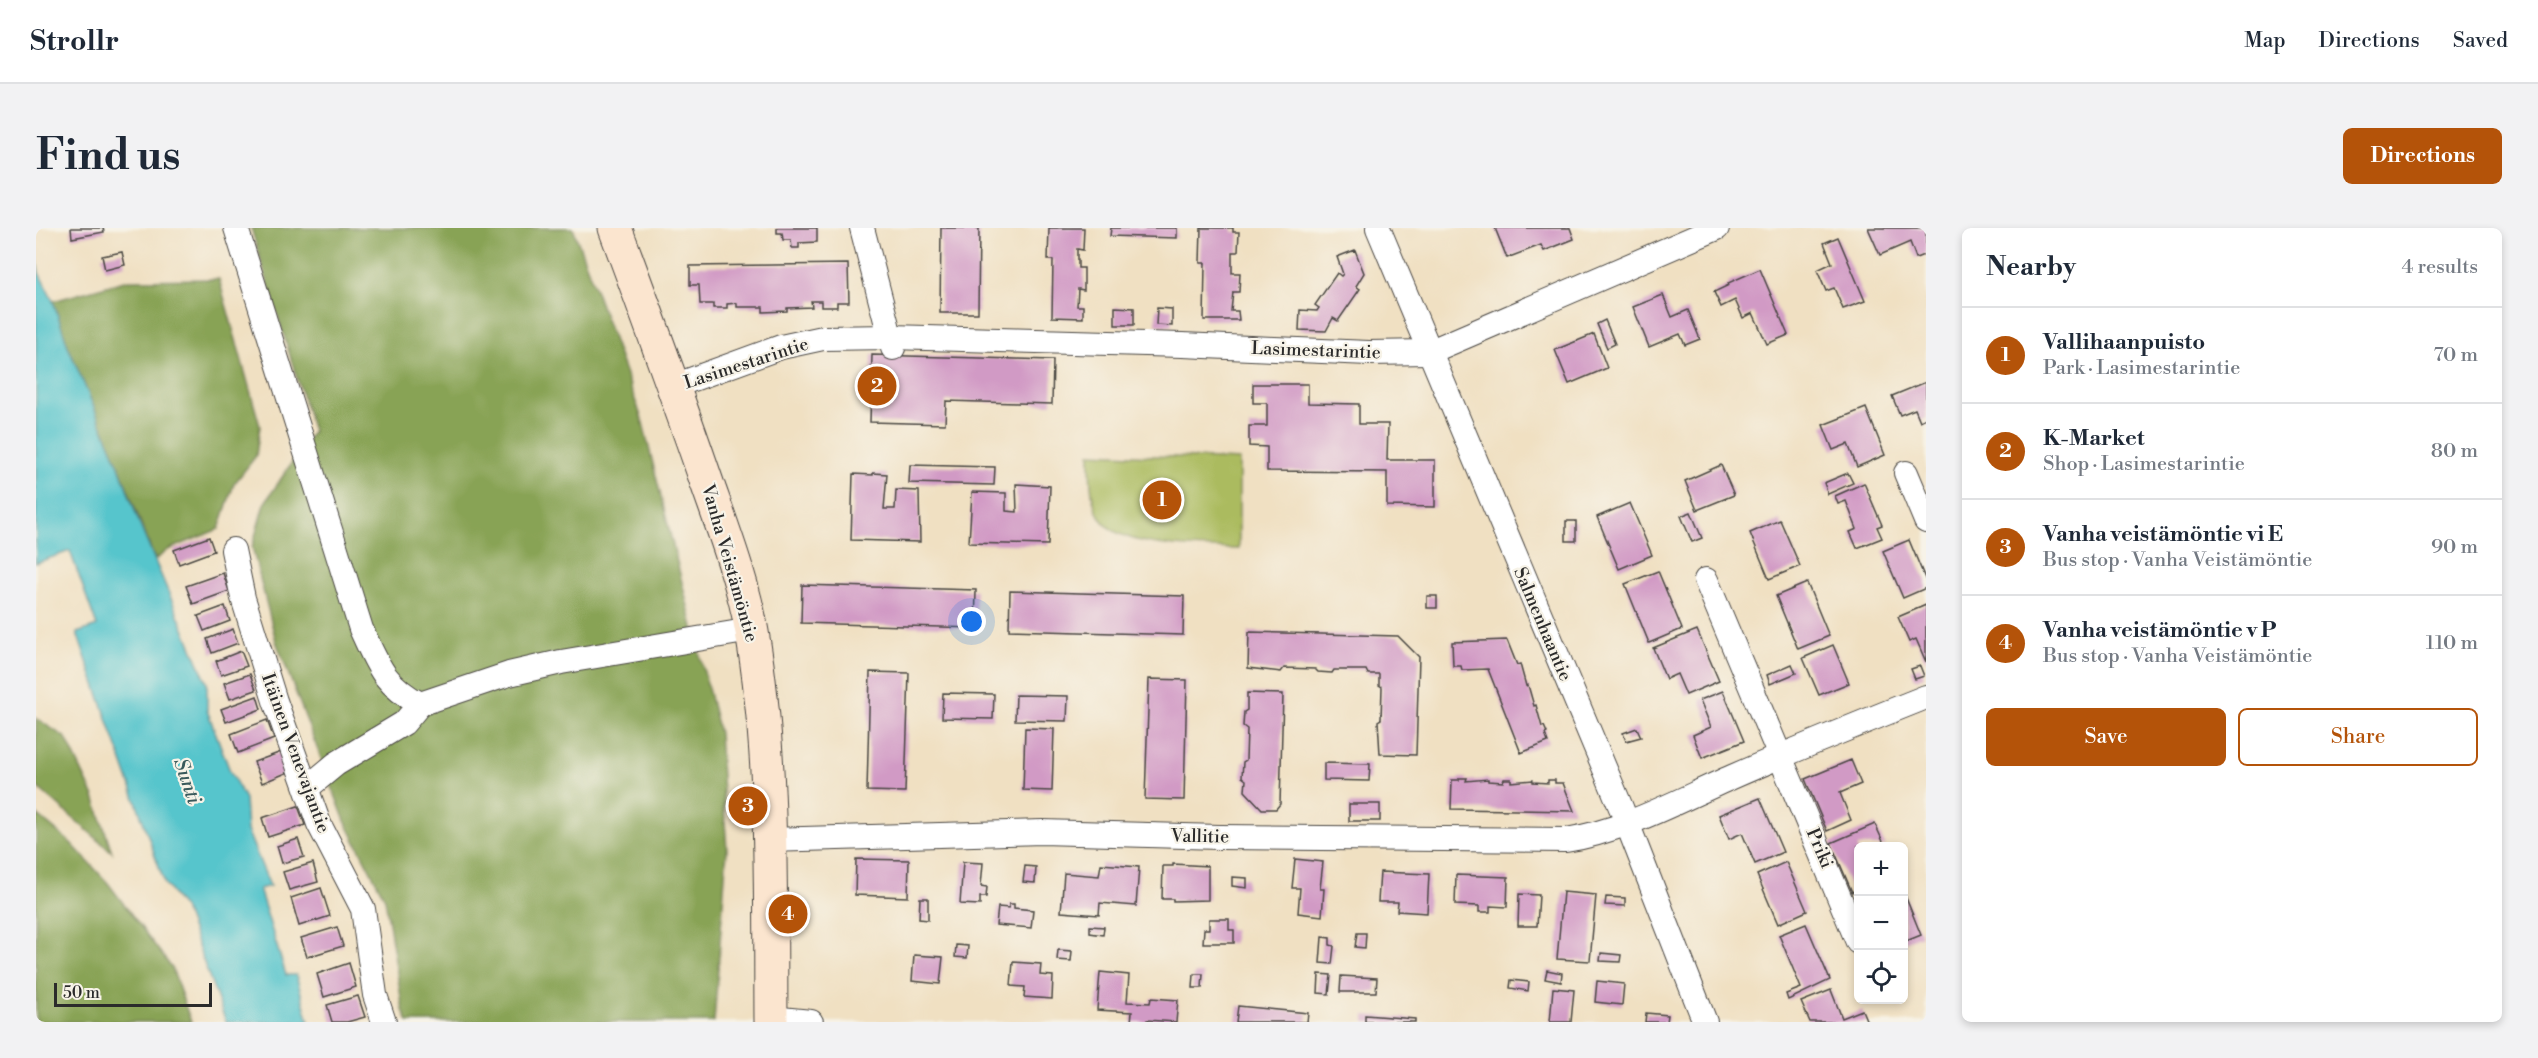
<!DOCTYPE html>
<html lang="en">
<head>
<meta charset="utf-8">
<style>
  body { margin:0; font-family:"Libre Bodoni",serif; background:#f2f2f3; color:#1f2937 }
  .controls { position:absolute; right:18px; bottom:18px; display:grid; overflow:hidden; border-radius:9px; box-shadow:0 3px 9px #0003 }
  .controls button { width:54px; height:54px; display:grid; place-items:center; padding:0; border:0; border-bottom:2px solid #e0e1e3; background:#fff; color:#1f2937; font:30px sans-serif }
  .scale { position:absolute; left:18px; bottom:15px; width:158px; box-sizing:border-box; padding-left:6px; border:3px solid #2b2b2b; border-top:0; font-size:16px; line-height:21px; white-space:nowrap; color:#2b2b2b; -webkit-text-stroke:4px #f7f3e8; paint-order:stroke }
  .you { position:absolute; left:936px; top:394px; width:21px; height:21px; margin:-15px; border:4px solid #fff; border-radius:50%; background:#1a73e8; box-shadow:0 0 0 9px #1a73e833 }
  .badge { display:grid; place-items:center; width:39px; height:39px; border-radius:50%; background:#b45309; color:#fff; font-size:20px; font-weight:700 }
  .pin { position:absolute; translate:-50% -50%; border:3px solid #fff; box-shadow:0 2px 6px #0006 }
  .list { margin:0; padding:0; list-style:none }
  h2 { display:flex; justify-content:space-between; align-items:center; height:78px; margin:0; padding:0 24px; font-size:26px }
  h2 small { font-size:20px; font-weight:400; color:#747a83 }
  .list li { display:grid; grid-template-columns:39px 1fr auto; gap:18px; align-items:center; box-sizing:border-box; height:96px; padding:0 24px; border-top:2px solid #e0e1e3 }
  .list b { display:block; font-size:22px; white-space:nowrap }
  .list p { margin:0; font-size:20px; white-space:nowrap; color:#747a83 }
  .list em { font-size:20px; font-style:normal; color:#747a83 }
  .actions { display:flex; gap:12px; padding:18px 24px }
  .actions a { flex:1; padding:14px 0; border:2px solid #b45309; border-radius:9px; text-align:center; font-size:21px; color:#b45309 }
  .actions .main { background:#b45309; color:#fff }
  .icon { flex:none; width:33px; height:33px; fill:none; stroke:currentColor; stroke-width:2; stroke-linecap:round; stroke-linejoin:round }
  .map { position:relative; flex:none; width:1890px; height:794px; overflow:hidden; border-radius:9px }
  header { display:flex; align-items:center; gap:36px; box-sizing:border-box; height:84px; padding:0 30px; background:#fff; border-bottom:2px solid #e0e1e3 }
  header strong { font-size:28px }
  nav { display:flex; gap:33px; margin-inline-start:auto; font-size:21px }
  .intro { display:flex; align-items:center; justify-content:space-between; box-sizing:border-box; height:144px; padding:0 36px }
  h1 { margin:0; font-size:42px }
  .button { padding:15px 27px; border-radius:9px; background:#b45309; color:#fff; font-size:21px; font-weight:700 }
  main { display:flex; gap:36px; padding:0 36px }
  aside { flex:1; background:#fff; border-radius:9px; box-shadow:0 3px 9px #0003 }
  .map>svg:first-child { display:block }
  .green { fill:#abbb5e; stroke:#6b7344; stroke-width:1.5 }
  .forest { fill:#88a355; stroke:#5a6740; stroke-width:1.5 }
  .water { fill:#57c5cc; stroke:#41787c; stroke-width:1.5 }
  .building { fill:#d19ac5 }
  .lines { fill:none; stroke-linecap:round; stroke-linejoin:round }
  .street-casing { stroke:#494642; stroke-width:26 }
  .secondary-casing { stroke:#494642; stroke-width:35 }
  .street { stroke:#fff; stroke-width:24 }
  .secondary { stroke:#fbe5cf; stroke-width:33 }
  .labels { text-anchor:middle; stroke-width:4.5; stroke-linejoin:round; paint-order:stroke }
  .street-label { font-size:18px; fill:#2b2b2b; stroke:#f7f3e8 }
  .water-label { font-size:20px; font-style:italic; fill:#38595b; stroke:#f7f3e8 }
</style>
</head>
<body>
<header>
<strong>Strollr</strong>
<nav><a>Map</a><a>Directions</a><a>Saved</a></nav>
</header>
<div class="intro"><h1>Find us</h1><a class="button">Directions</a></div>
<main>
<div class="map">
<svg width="1890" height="794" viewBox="0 0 1890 794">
  <rect width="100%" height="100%" fill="#f7f3e8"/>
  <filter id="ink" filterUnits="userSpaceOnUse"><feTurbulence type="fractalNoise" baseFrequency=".0167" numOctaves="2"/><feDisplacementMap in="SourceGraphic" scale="12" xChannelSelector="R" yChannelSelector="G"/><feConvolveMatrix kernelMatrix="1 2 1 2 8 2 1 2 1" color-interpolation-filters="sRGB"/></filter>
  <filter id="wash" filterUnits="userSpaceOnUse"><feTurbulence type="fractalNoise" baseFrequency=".008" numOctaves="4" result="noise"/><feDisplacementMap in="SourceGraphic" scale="24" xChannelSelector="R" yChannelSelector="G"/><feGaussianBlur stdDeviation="1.35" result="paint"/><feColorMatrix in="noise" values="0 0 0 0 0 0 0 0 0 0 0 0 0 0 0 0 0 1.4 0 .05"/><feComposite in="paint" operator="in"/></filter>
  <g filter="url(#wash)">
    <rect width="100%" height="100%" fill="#f0e0c2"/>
    <path class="green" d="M1054 225 1203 232V321C1167 319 1095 322 1069 296 1053 280 1054 245 1054 225Z"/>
    <g class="forest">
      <polygon points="215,0 537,0 606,191 683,505 691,622 678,794 372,794 367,782 349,671 309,593 240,413 216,319 228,276 277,203"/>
      <polygon points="183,51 224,198 220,228 198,256 183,301 132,322 119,332 83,238 33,121 17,73 92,52"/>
      <polygon points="0,490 30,510 58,569 76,624 0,558"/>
      <polygon points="0,586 35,615 72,655 136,740 155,794 0,794"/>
    </g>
    <polygon class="water" points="0,26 3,45 17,73 33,121 83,238 105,300 171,455 171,482 194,543 209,571 211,602 234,658 223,661 250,747 260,747 273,794 190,794 149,683 129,656 41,405 61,398 34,323 0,335"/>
    <g id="blocks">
      <g class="building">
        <polygon points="35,0 67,0 68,4 36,10"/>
        <polygon points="741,0 781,0 781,14 763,15 763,20 756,20 755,12 747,12 746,5 741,5"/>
        <polygon points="905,0 943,0 942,85 904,85"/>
        <polygon points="1013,0 1048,0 1047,22 1041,21 1041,32 1042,32 1042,40 1048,40 1048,62 1042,61 1041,78 1047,78 1047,90 1016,89 1017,32 1012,32"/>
        <polygon points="1075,0 1141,0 1141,10 1074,8"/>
        <polygon points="1165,0 1197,0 1197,4 1203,4 1202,24 1196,24 1196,45 1204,45 1203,64 1197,64 1195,83 1202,83 1203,92 1168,92 1169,35 1164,35"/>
        <polygon points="1459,0 1534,0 1538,11 1508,23 1505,17 1471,30"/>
        <polygon points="1832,0 1890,0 1890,26 1880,30 1874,14 1844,27"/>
        <polygon points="1802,9 1829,73 1807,81 1798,60 1790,63 1781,42 1796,35 1788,15"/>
        <polygon points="1319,22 1328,45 1320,58 1324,61 1302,93 1297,90 1290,103 1263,102 1264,82 1281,83 1283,80 1279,77 1301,45 1305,48 1307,46 1301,29"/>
        <polygon points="86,24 89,37 69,42 66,28"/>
        <polygon points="812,36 813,74 801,74 801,79 785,79 785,73 775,73 776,79 751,80 751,83 727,84 727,79 701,79 701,75 691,76 691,80 677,80 677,76 664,76 663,57 654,57 654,38"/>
        <polygon points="1724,41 1752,107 1731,116 1717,85 1707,90 1699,72 1685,79 1678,64 1693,57 1692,55"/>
        <polygon points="1627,67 1636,89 1652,82 1664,111 1649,117 1644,106 1613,119 1597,79"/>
        <polygon points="1079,79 1098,80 1098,97 1079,97"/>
        <polygon points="1121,80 1136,81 1136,98 1120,97"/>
        <polygon points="1569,92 1579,116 1571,120 1561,96"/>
        <polygon points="1558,106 1571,140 1533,156 1519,122"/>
        <polygon points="836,127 1017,132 1016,176 910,173 909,196 834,194"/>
        <polygon points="1890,154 1890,190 1884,193 1879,181 1864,187 1856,168"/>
        <polygon points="1217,156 1272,156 1272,175 1323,176 1323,196 1352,196 1351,232 1399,232 1399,279 1351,278 1351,244 1231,243 1231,219 1213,218 1213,198 1231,198 1231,175 1217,175"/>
        <polygon points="1830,180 1849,227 1821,239 1812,216 1797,222 1787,197"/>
        <polygon points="874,237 959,239 958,257 873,255"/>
        <polygon points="1685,237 1698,267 1661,282 1649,253"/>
        <polygon points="837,245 851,246 848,281 859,281 860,262 883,263 884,314 815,312 817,246 837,247"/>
        <polygon points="1812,245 1817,255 1792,266 1788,255"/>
        <polygon points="1828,255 1846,297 1841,299 1846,310 1821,320 1814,304 1821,301 1810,273 1802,276 1799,268"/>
        <polygon points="980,256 1014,258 1012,317 933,315 936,264 970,265 970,283 981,284"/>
        <polygon points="1594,275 1616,327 1583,341 1561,289"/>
        <polygon points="1655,284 1666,310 1656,314 1645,288"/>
        <polygon points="1744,292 1764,338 1733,351 1714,305"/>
        <rect x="1530" y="293" width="10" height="20"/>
        <polygon points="173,309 178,323 143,336 138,322"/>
        <polygon points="1873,312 1890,353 1890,360 1867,370 1847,323"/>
        <polygon points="1622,343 1646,401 1613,415 1589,356"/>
        <polygon points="187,345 193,363 157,376 150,358"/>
        <polygon points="1771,355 1793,408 1762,421 1740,368"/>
        <polygon points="766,357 940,362 939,400 765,395"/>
        <polygon points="974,363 1148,368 1147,407 973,402"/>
        <rect x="1391" y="368" width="10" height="12"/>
        <polygon points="1890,377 1890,434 1880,411 1873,414 1862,389"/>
        <polygon points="189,378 194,393 168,403 162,388"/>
        <polygon points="197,401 202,415 176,425 171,411"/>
        <polygon points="1661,402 1683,453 1650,467 1641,446 1630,451 1617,420"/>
        <polygon points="1213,404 1362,408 1383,429 1380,527 1344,526 1342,493 1345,491 1346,459 1343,457 1343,446 1332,446 1330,442 1298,442 1296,445 1282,444 1279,441 1248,440 1245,444 1212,440"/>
        <polygon points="1471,412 1481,437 1484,436 1490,458 1492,457 1498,478 1500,477 1506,499 1508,498 1511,505 1509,506 1512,514 1485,525 1452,441 1426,442 1425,438 1417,438 1416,414"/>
        <polygon points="1797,417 1813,455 1783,467 1767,430"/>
        <polygon points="205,423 211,438 185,447 180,433"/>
        <polygon points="1756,436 1760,445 1734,456 1731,447"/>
        <polygon points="1884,438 1888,448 1879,451 1875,441"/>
        <polygon points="834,444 873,445 869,564 831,563"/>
        <polygon points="214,446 220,462 194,471 188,455"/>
        <polygon points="1113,451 1151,452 1148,572 1109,571"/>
        <polygon points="1687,463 1708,513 1666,530 1657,507 1675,499 1664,472"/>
        <polygon points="907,465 958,466 957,491 906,490"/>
        <polygon points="1211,465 1247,466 1244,576 1240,581 1226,581 1209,563 1210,552 1206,549 1207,534 1210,532 1211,501 1207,498 1208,484 1211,482"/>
        <polygon points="980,467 1032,468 1031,493 979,492"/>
        <polygon points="221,468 225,481 190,494 185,481"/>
        <polygon points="231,492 238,511 202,525 195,506"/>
        <polygon points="989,500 1018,501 1016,563 987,562"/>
        <polygon points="1601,500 1605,509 1590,513 1587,505"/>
        <polygon points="248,523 255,543 226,555 218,534"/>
        <polygon points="1815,532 1825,556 1804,565 1815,592 1791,603 1769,551"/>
        <polygon points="1288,535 1334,536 1333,553 1288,552"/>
        <polygon points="1423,550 1431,550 1430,553 1452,551 1452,553 1467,554 1468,551 1475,551 1475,554 1497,552 1497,554 1512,555 1512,552 1519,552 1519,555 1527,555 1538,583 1415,581 1416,552 1423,552"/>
        <polygon points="1724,570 1747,624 1719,636 1706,605 1693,611 1683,587"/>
        <rect x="1313" y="576" width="31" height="17"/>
        <polygon points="262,578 269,597 232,609 226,590"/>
        <polygon points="1839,596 1849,618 1822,618 1822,661 1816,664 1795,615"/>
        <polygon points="262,611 268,629 246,635 241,618"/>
        <polygon points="820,631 873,632 872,669 819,667"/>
        <polygon points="1259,631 1287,634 1284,661 1288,661 1286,688 1262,685 1264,660 1256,660"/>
        <polygon points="927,634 947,635 945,658 951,659 950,669 944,669 944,677 924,676"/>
        <polygon points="1750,634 1771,683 1742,696 1721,647"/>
        <polygon points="277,635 282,654 253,662 247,644"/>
        <polygon points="1065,636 1103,639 1100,678 1064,675 1063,687 1025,684 1028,645 1063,648"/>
        <polygon points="1137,636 1172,638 1172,672 1137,673 1137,671 1126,671 1127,638 1137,638"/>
        <polygon points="989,638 1000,639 999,655 987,654"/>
        <polygon points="1344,644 1393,646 1391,685 1361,683 1362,674 1342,674"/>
        <polygon points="1420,647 1472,649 1471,679 1454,678 1454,684 1443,684 1443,678 1419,677"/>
        <polygon points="1196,649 1211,650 1211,660 1196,658"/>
        <polygon points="285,660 294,688 263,698 255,670"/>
        <polygon points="1527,664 1560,667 1554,733 1521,731"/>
        <polygon points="1868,665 1885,707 1868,714"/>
        <polygon points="1483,666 1503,667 1501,698 1482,698"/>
        <polygon points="1570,669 1589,670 1589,678 1569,677"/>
        <polygon points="884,670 892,670 892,692 883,691"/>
        <polygon points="973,676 978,676 978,680 997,682 995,700 960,697 962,679 973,680"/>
        <polygon points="1173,691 1193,691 1193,702 1198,702 1198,715 1167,715 1168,701 1173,701"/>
        <polygon points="1770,696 1794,752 1752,772 1750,766 1765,760 1743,707"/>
        <polygon points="1054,698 1068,699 1067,707 1054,705"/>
        <polygon points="301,699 307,718 271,729 265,710"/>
        <polygon points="1321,705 1330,705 1329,720 1319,719"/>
        <polygon points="1286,709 1294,710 1294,717 1298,718 1296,736 1284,735"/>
        <polygon points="920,717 932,718 931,730 919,729"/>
        <polygon points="1022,722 1036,723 1035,733 1021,732"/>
        <polygon points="1565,725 1585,727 1584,734 1564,733"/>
        <polygon points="878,727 907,729 904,756 876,753"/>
        <polygon points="977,734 1005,736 1004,747 1017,748 1016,771 988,769 989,759 975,758"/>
        <polygon points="313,735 320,759 288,769 281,746"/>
        <polygon points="1511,742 1526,745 1525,754 1509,751"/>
        <polygon points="1064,744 1093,747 1091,774 1114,775 1115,770 1142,772 1140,794 1111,792 1111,794 1095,794 1096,784 1061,782"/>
        <polygon points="1158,746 1167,746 1166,760 1157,760"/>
        <polygon points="1283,746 1295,747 1293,766 1282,765"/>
        <polygon points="1305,748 1341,750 1340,764 1304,764"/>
        <polygon points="1475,752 1493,754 1492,763 1474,760"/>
        <polygon points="1561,753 1588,756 1586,777 1559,774"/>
        <polygon points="1517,760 1538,762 1535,794 1514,794"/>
        <polygon points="1795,762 1806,790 1826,782 1831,794 1774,794 1765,774"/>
        <polygon points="322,768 329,789 311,794 296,794 291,777"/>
        <polygon points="1202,778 1272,785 1271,794 1200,794"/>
        <polygon points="1610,785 1632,787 1631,794 1609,794"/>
        <polygon points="1329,787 1379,791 1379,794 1329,794"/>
      </g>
    </g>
  </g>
  <g filter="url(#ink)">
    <use href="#blocks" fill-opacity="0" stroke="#494642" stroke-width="1.5"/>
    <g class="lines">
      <g class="street-casing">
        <g id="street">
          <path d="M200 0 325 401C342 437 347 456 384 476L473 446 525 434 715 402"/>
          <polyline points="826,0 857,120"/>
          <polyline points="1342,0 1586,582 1669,794"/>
          <polyline points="638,158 745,119 787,110 855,109 1146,117 1333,125 1393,124 1681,0"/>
          <polyline points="1870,245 1890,293"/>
          <polyline points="197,322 207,370 239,473 283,596 327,681 339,767 348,794"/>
          <polyline points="1670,352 1822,714"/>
          <polyline points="271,560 300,536 368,495 384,476"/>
          <path d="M733 612 1006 604 1183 609 1530 612C1588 603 1643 572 1696 549 1760 521 1825 495 1890 469"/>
          <polyline points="735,790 775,794"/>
        </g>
      </g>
      <g class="secondary-casing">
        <path id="secondary" d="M579 0C610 84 641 167 670 252 687 301 707 353 716 404 738 533 734 664 735 794"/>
      </g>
      <use href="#street" class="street"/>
      <use href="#secondary" class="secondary"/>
    </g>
  </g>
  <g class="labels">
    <g class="street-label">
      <text transform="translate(1280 122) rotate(2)" y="6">Lasimestarintie</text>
      <text transform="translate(710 135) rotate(-18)" y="6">Lasimestarintie</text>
      <text transform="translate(694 335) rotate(74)" y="6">Vanha Veistämöntie</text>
      <text transform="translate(1507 396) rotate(67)" y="6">Salmenhaantie</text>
      <text transform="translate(260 525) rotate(70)" y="6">Itäinen Venevajantie</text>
      <text transform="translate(1164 608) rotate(1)" y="6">Vallitie</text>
      <text transform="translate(1784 620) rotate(67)" y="6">Priki</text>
    </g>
    <g class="water-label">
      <text transform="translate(152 553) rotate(71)" y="7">Sunti</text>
    </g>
  </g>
</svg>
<div class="controls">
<button>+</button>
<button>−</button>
<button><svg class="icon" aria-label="locate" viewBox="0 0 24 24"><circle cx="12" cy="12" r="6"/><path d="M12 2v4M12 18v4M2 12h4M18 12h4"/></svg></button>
</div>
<div class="scale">50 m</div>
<div class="you"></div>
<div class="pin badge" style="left:1126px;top:272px">1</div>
<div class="pin badge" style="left:841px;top:158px">2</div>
<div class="pin badge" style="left:712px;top:578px">3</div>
<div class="pin badge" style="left:752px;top:686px">4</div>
</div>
<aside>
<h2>Nearby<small>4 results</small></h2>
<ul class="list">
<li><span class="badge">1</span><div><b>Vallihaanpuisto</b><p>Park · Lasimestarintie</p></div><em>70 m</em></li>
<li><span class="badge">2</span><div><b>K-Market</b><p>Shop · Lasimestarintie</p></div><em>80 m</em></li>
<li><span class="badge">3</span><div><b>Vanha veistämöntie vi E</b><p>Bus stop · Vanha Veistämöntie</p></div><em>90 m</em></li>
<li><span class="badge">4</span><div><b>Vanha veistämöntie v P</b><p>Bus stop · Vanha Veistämöntie</p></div><em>110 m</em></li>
</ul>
<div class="actions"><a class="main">Save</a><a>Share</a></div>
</aside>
</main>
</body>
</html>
